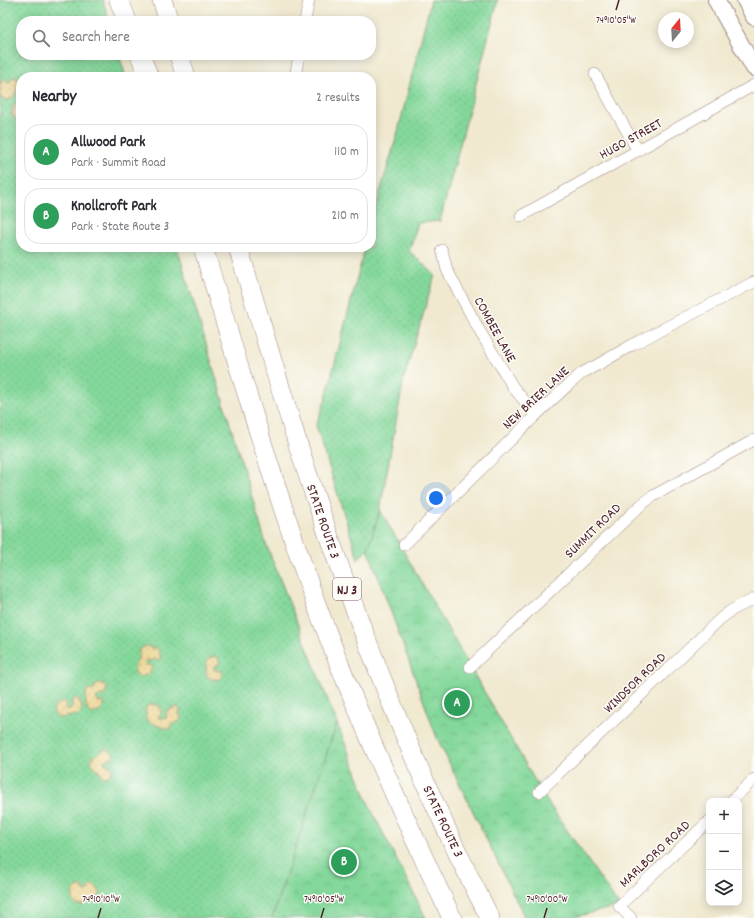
<!DOCTYPE html>
<html lang="en">
<head>
<meta charset="utf-8">
<style>
  body { margin:0; font-family:Dekko,sans-serif; background:#f2f2f3; color:#2b2b33 }
  .controls { position:absolute; right:12px; bottom:12px; display:grid; overflow:hidden; border-radius:8px; box-shadow:0 2px 10px #0003 }
  .controls button { width:36px; height:36px; display:grid; place-items:center; padding:0; border:0; border-bottom:1px solid #e1e1e2; background:#fff; color:#2b2b33; font:20px sans-serif }
  .compass { position:absolute; left:658px; top:12px; width:36px; height:36px; border-radius:50%; background:#fff; box-shadow:0 2px 10px #0003; rotate:18deg }
  .you { position:absolute; left:436px; top:498px; width:14px; height:14px; margin:-10px; border:3px solid #fff; border-radius:50%; background:#1a73e8; box-shadow:0 0 0 6px #1a73e833 }
  .badge { display:grid; place-items:center; width:26px; height:26px; border-radius:50%; background:#0f766e; color:#fff; font-size:13px; font-weight:700 }
  .pin { position:absolute; translate:-50% -50%; border:2px solid #fff; box-shadow:0 1px 4px #0006 }
  .list { margin:0; padding:0; list-style:none }
  h2 { display:flex; justify-content:space-between; align-items:center; height:52px; margin:0; padding:0 16px; font-size:17px }
  h2 small { font-size:13px; font-weight:400; color:#7c7c81 }
  .list li { display:grid; grid-template-columns:26px 1fr auto; gap:12px; align-items:center; box-sizing:border-box; height:56px; margin:0 8px 8px; padding:0 8px; border:1px solid #e1e1e2; border-radius:16px }
  .list b { display:block; font-size:15px; white-space:nowrap }
  .list p { margin:0; font-size:13px; white-space:nowrap; color:#7c7c81 }
  .list em { font-size:13px; font-style:normal; color:#7c7c81 }
  .icon { flex:none; width:22px; height:22px; fill:none; stroke:currentColor; stroke-width:2; stroke-linecap:round; stroke-linejoin:round }
  .map { position:relative; flex:none; width:754px; height:918px; overflow:hidden }
  .search { position:absolute; background:#fff; box-shadow:0 2px 10px #0003; left:16px; top:16px; width:360px; height:44px; display:flex; align-items:center; gap:10px; box-sizing:border-box; padding:0 14px; border-radius:16px; color:#7c7c81; font-size:15px }
  .panel { position:absolute; background:#fff; box-shadow:0 2px 10px #0003; left:16px; top:72px; width:360px; height:180px; border-radius:16px }
  .map>svg:first-child { display:block }
  .grass { fill:url(#grass-dots); stroke:#677c63 }
  .sand { fill:url(#sand-dots); stroke:#9c7c64 }
  .park { fill:url(#park-crowns); stroke:#677c63 }
  .lines { fill:none; stroke-linecap:round; stroke-linejoin:round }
  .minor-casing { stroke:#9d847e; stroke-width:12 }
  .secondary-casing { stroke:#9d847e; stroke-width:18 }
  .trunk-casing { stroke:#9d847e; stroke-width:20 }
  .minor { stroke:#fff; stroke-width:11 }
  .secondary { stroke:#fff; stroke-width:16 }
  .trunk { stroke:#fff; stroke-width:19 }
  .ticks { fill:none; stroke:#4a1f2b; stroke-width:1.5 }
  .labels { text-anchor:middle; stroke-width:3; stroke-linejoin:round; paint-order:stroke }
  .shield { fill:#fdfcf7; stroke:#806168; stroke-width:1 }
  .shield-label { font-size:13px; font-weight:bold; fill:#4a1f2b }
  .street-label { font-size:14px; fill:#4a1f2b; stroke:#fdfcf7 }
  .ticks-label { font-size:10px; text-anchor:middle; fill:#4a1f2b; stroke:#fdfcf7; stroke-width:3; stroke-linejoin:round; paint-order:stroke }
</style>
</head>
<body>
<div class="map">
<svg width="754" height="918" viewBox="0 0 754 918">
  <defs>
    <pattern id="grass-dots" width="8" height="8" patternUnits="userSpaceOnUse"><rect width="8" height="8" fill="#84d89b"/><path d="M2 2h.1M6 6h.1" fill="none" stroke="#74b986" stroke-width="1.8" stroke-linecap="round"/></pattern>
    <pattern id="sand-dots" width="8" height="8" patternUnits="userSpaceOnUse"><rect width="8" height="8" fill="#eeda9e"/><path d="M2 2h.1M6 6h.1" fill="none" stroke="#cebb88" stroke-width="1.8" stroke-linecap="round"/></pattern>
    <pattern id="park-crowns" width="20" height="18" patternUnits="userSpaceOnUse"><rect width="20" height="18" fill="#84d89b"/><path d="M2 6a3 3 0 1 1 6 0M12 15a3 3 0 1 1 6 0" fill="none" stroke="#74b986"/></pattern>
  </defs>
  <rect width="100%" height="100%" fill="#fdfcf7"/>
  <filter id="ink" filterUnits="userSpaceOnUse"><feTurbulence type="fractalNoise" baseFrequency=".025" numOctaves="2"/><feDisplacementMap in="SourceGraphic" scale="8" xChannelSelector="R" yChannelSelector="G"/><feConvolveMatrix kernelMatrix="1 2 1 2 8 2 1 2 1" color-interpolation-filters="sRGB"/></filter>
  <filter id="wash" filterUnits="userSpaceOnUse"><feTurbulence type="fractalNoise" baseFrequency=".012" numOctaves="4" result="noise"/><feDisplacementMap in="SourceGraphic" scale="16" xChannelSelector="R" yChannelSelector="G"/><feGaussianBlur stdDeviation="0.9" result="paint"/><feColorMatrix in="noise" values="0 0 0 0 0 0 0 0 0 0 0 0 0 0 0 0 0 1.4 0 .05"/><feComposite in="paint" operator="in"/></filter>
  <g filter="url(#wash)">
    <rect width="100%" height="100%" fill="#f0e9d0"/>
    <g class="grass">
      <polygon points="0,0 103,0 109,21 21,21 21,55 119,55 126,77 21,77 21,247 177,247 266,544 337,723 272,918 0,918"/>
      <polygon points="431,0 498,0 440,221 418,223 409,251 435,275 404,378 380,510 368,549 358,559 316,425 325,401 365,247 371,247 371,223 397,135"/>
    </g>
    <g class="sand">
      <path d="M11 77 16 78 18 80C18 89 16 101 4 100L0 96C0 90 0 82 3 79L8 83H10Z"/>
      <polygon points="17,104 20,105 21,107 21,120 19,120 14,118 12,113 13,107"/>
      <path d="M146 646H148L151 649 155 647C159 650 162 657 159 661L155 659 151 661 148 660H146L145 665H150L153 667 149 674 144 675 142 678C136 676 133 671 135 665 136 663 137 661 138 659 140 652 137 650 146 646Z"/>
      <path d="M215 656 218 658 219 660V664L214 666V669L217 671 219 670 222 671V677L219 679 213 680 207 676C206 671 205 662 209 659 211 657 213 657 215 656Z"/>
      <path d="M103 683 104 686 107 687V691L103 696 100 695 97 697 96 699 98 701V702L99 703 102 701 104 702C105 710 97 714 90 713 85 707 84 697 88 689L93 691 95 689 96 685Z"/>
      <path d="M77 698C81 702 85 713 77 715 75 716 72 715 70 716 65 717 62 719 57 717 49 708 55 706 63 701L66 703 65 708 68 710 72 708V701Z"/>
      <polygon points="154,704 160,707 161,709 161,713 159,715 159,718 164,718 167,717 166,713 168,710 177,707 180,710 179,714 181,717 180,720 177,723 172,723 171,724 170,728 168,729 151,723 146,719 146,708 149,705"/>
      <path d="M105 749 110 751 114 755 111 759 108 758 104 761V763L107 764 108 766H111L112 768C112 773 109 777 104 777 100 775 101 773 98 770 95 767 92 766 91 761L93 757Z"/>
      <path d="M92 885C96 885 100 890 100 894L99 897 82 905H76C70 898 72 886 83 887L84 891 87 892 90 887Z"/>
    </g>
    <g class="park">
      <polygon points="380,510 545,798 619,906 571,918 525,918 437,738 368,549"/>
      <polygon points="337,723 370,807 426,918 272,918"/>
    </g>
  </g>
  <g filter="url(#ink)">
    <g class="lines">
      <g class="minor-casing">
        <g id="minor">
          <polyline points="305,21 309,0"/>
          <polyline points="595,74 638,151"/>
          <polyline points="295,77 299,55"/>
          <polyline points="521,216 754,85"/>
          <polyline points="442,250 447,270 479,330 513,387 536,415"/>
          <polyline points="404,545 536,415 568,385 582,373 599,364 632,345 754,282"/>
          <polyline points="470,667 641,505 653,496 754,440"/>
          <polyline points="539,792 662,675 720,619 732,610 754,599"/>
          <polyline points="731,801 754,779"/>
          <polyline points="631,918 619,906 709,821"/>
        </g>
      </g>
      <g class="secondary-casing">
        <g id="secondary">
          <polyline points="716,0 754,68"/>
          <polyline points="745,0 754,17"/>
        </g>
      </g>
      <g class="trunk-casing">
        <g id="trunk">
          <polyline points="119,0 127,21"/>
          <polyline points="162,0 169,21"/>
          <polyline points="140,55 149,77"/>
          <polyline points="179,55 186,77"/>
          <path d="M203 247C238 365 273 484 315 601 355 709 402 814 452 918"/>
          <path d="M238 247C264 332 288 418 317 502 365 644 421 785 490 918"/>
        </g>
      </g>
      <use href="#minor" class="minor"/>
      <use href="#secondary" class="secondary"/>
      <use href="#trunk" class="trunk"/>
    </g>
  </g>
  <path class="ticks" d="M616 10 619 0M98 918 101 908M321 918 324 908M544 918 547 908"/>
  <g class="labels">
    <rect class="shield" x="333" y="578" width="28" height="22" rx="3"/>
    <g class="shield-label">
      <text x="347" y="594">NJ 3</text>
    </g>
    <g class="street-label">
      <text transform="translate(630 138) rotate(-29)" y="5">HUGO STREET</text>
      <text transform="translate(496 329) rotate(61)" y="5">COMBEE LANE</text>
      <text transform="translate(535 397) rotate(-43)" y="5">NEW BRIER LANE</text>
      <text transform="translate(324 521) rotate(71)" y="5">STATE ROUTE 3</text>
      <text transform="translate(592 530) rotate(-44)" y="5">SUMMIT ROAD</text>
      <text transform="translate(634 682) rotate(-44)" y="5">WINDSOR ROAD</text>
      <text transform="translate(444 821) rotate(65)" y="5">STATE ROUTE 3</text>
      <text transform="translate(654 853) rotate(-43)" y="5">MARLBORO ROAD</text>
    </g>
  </g>
  <g class="ticks-label">
    <text x="616" y="23">74°10'05"W</text>
    <text x="101" y="902">74°10'10"W</text>
    <text x="324" y="902">74°10'05"W</text>
    <text x="547" y="902">74°10'00"W</text>
  </g>
</svg>
<div class="controls">
<button>+</button>
<button>−</button>
<button><svg class="icon" aria-label="layers" viewBox="0 0 24 24"><path d="M12 4l9 5-9 5-9-5zM3 14l9 5 9-5"/></svg></button>
</div>
<svg class="compass" viewBox="-18 -18 36 36"><path d="M0-13l5 13h-10z" fill="#e53935"/><path d="M0 13l5-13h-10z" fill="#7c7c81"/></svg>
<div class="you"></div>
<div class="pin badge" style="left:457px;top:703px;background:#2e9e5b">A</div>
<div class="pin badge" style="left:344px;top:862px;background:#2e9e5b">B</div>
<div class="search"><svg class="icon" aria-label="search" viewBox="0 0 24 24"><circle cx="10" cy="10" r="6"/><path d="M15 15l6 6"/></svg>Search here</div>
<section class="panel">
<h2>Nearby<small>2 results</small></h2>
<ul class="list">
<li><span class="badge" style="background:#2e9e5b">A</span><div><b>Allwood Park</b><p>Park · Summit Road</p></div><em>110 m</em></li>
<li><span class="badge" style="background:#2e9e5b">B</span><div><b>Knollcroft Park</b><p>Park · State Route 3</p></div><em>210 m</em></li>
</ul>
</section>
</div>
</body>
</html>
